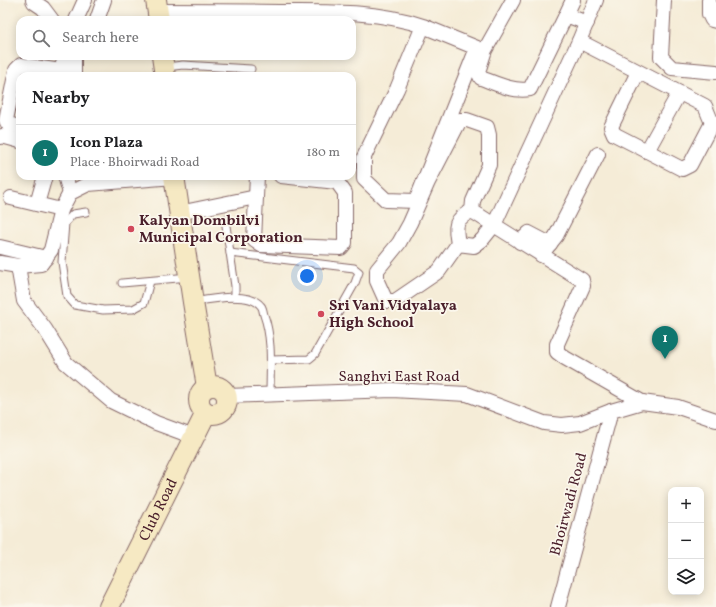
<!DOCTYPE html>
<html lang="en">
<head>
<meta charset="utf-8">
<style>
  body { margin:0; font-family:Vollkorn,serif; background:#f6f6f6; color:#202124 }
  .controls { position:absolute; right:12px; bottom:12px; display:grid; overflow:hidden; border-radius:8px; box-shadow:0 2px 10px #0003 }
  .controls button { width:36px; height:36px; display:grid; place-items:center; padding:0; border:0; border-bottom:1px solid #e0e0e0; background:#fff; color:#202124; font:20px sans-serif }
  .you { position:absolute; left:307px; top:276px; width:14px; height:14px; margin:-10px; border:3px solid #fff; border-radius:50%; background:#1a73e8; box-shadow:0 0 0 6px #1a73e833 }
  .badge { display:grid; place-items:center; width:26px; height:26px; border-radius:50%; background:#0f766e; color:#fff; font-size:13px; font-weight:700 }
  .pin { position:absolute; translate:-50% -33px; filter:drop-shadow(0 1px 2px #0008) }
  .pin::after { content:''; position:absolute; top:21px; width:14px; height:12px; background:inherit; clip-path:polygon(0 0,100% 0,50% 100%) }
  .list { margin:0; padding:0; list-style:none }
  h2 { display:flex; justify-content:space-between; align-items:center; height:52px; margin:0; padding:0 16px; font-size:17px }
  h2 small { font-size:13px; font-weight:400; color:#757577 }
  .list li { display:grid; grid-template-columns:26px 1fr auto; gap:12px; align-items:center; box-sizing:border-box; height:56px; padding:0 16px; border-top:1px solid #e0e0e0 }
  .list b { display:block; font-size:15px; white-space:nowrap }
  .list p { margin:0; font-size:13px; white-space:nowrap; color:#757577 }
  .list em { font-size:13px; font-style:normal; color:#757577 }
  .icon { flex:none; width:22px; height:22px; fill:none; stroke:currentColor; stroke-width:2; stroke-linecap:round; stroke-linejoin:round }
  .map { position:relative; flex:none; width:716px; height:607px; overflow:hidden }
  .search { position:absolute; background:#fff; box-shadow:0 2px 10px #0003; left:16px; top:16px; width:340px; height:44px; display:flex; align-items:center; gap:10px; box-sizing:border-box; padding:0 14px; border-radius:12px; color:#757577; font-size:15px }
  .panel { position:absolute; background:#fff; box-shadow:0 2px 10px #0003; left:16px; top:72px; width:340px; height:108px; border-radius:12px }
  .map>svg:first-child { display:block }
  .lines { fill:none; stroke-linecap:round; stroke-linejoin:round }
  .lane-casing { stroke:#866767; stroke-width:9 }
  .street-casing { stroke:#866767; stroke-width:16 }
  .secondary-casing { stroke:#866767; stroke-width:22 }
  .lane { stroke:#fff; stroke-width:7 }
  .street { stroke:#fff; stroke-width:14 }
  .secondary { stroke:#f6e9c3; stroke-width:20 }
  .poi-dot { fill:#d1495b; stroke:#fbf7ec; stroke-width:1.5 }
  .labels { text-anchor:middle; stroke-width:3.5; stroke-linejoin:round; paint-order:stroke }
  .poi-label { font-size:15px; font-weight:bold; fill:#4a1f2b; stroke:#fbf7ec; text-anchor:start }
  .street-label { font-size:15px; fill:#4a1f2b; stroke:#fbf7ec }
</style>
</head>
<body>
<div class="map">
<svg width="716" height="607" viewBox="0 0 716 607">
  <rect width="100%" height="100%" fill="#fbf7ec"/>
  <filter id="ink" filterUnits="userSpaceOnUse"><feTurbulence type="fractalNoise" baseFrequency=".025" numOctaves="2"/><feDisplacementMap in="SourceGraphic" scale="8" xChannelSelector="R" yChannelSelector="G"/><feConvolveMatrix kernelMatrix="1 2 1 2 8 2 1 2 1" color-interpolation-filters="sRGB"/></filter>
  <filter id="wash" filterUnits="userSpaceOnUse"><feTurbulence type="fractalNoise" baseFrequency=".012" numOctaves="4" result="noise"/><feDisplacementMap in="SourceGraphic" scale="16" xChannelSelector="R" yChannelSelector="G"/><feGaussianBlur stdDeviation="0.9" result="paint"/><feColorMatrix in="noise" values="0 0 0 0 0 0 0 0 0 0 0 0 0 0 0 0 0 1.4 0 .05"/><feComposite in="paint" operator="in"/></filter>
  <g filter="url(#wash)">
    <rect width="100%" height="100%" fill="#f5ecd7"/>
  </g>
  <g filter="url(#ink)">
    <g class="lines">
      <g class="lane-casing">
        <g id="lane">
          <polyline points="166,67 183,65 251,69"/>
          <polyline points="86,212 73,214 65,223 62,262 67,296 75,305 103,310 133,309 144,303 150,281"/>
          <polyline points="225,219 235,286 235,297"/>
          <polyline points="230,253 354,268 359,272 355,283 315,354 309,359 271,360"/>
          <polyline points="122,283 189,277"/>
          <path d="M195 302C210 299 249 291 261 306 263 308 263 312 264 315 273 340 270 369 270 395"/>
        </g>
      </g>
      <g class="street-casing">
        <g id="street">
          <polyline points="33,0 34,2 43,8 52,20"/>
          <path d="M513 0 485 50 478 72 481 78C497 84 513 92 530 89L566 15 587 23"/>
          <polyline points="596,0 579,41 494,225 582,280 583,286 557,344 557,352 565,358 642,402"/>
          <polyline points="664,0 661,57 672,68 716,72"/>
          <polyline points="709,0 709,14 712,20 716,21"/>
          <path d="M157 11C201 11 244 11 288 12 333 12 380 11 423 26L477 48 416 201 386 200 364 179V157L397 89 423 26"/>
          <polyline points="566,15 573,0"/>
          <polyline points="76,20 85,0"/>
          <polyline points="97,20 104,0"/>
          <path d="M579 41C621 63 663 84 705 106L712 123 690 165 682 169 614 134 611 127 638 72"/>
          <polyline points="60,76 65,56"/>
          <polyline points="74,76 74,56"/>
          <polygon points="460,120 467,120 487,127 489,135 489,165 473,201 472,211 494,225 482,240 474,246 458,244 439,271 395,301 386,301 377,281 377,270 399,243 410,223 428,182"/>
          <polyline points="20,127 8,124 6,120 16,70 21,65 61,71"/>
          <polyline points="0,137 2,136 20,141"/>
          <polyline points="647,151 679,93"/>
          <polyline points="65,176 70,193"/>
          <polyline points="257,176 254,240 261,245 341,248 345,243 345,193 337,182 281,176"/>
          <polyline points="11,198 61,210"/>
          <polyline points="37,204 45,176"/>
          <polyline points="179,213 256,197"/>
          <polyline points="520,242 529,233 550,244"/>
          <path d="M458 244C455 226 454 219 472 211"/>
          <polyline points="0,247 46,258"/>
          <polyline points="541,255 556,236 598,154"/>
          <polyline points="0,263 18,266 41,264 51,250 61,210 70,193 88,184 174,177"/>
          <polyline points="18,266 24,301 45,329 66,363 111,401 156,423 194,437"/>
          <polyline points="227,396 392,390 467,394 544,423 562,425 580,423 611,411 642,402 678,407 716,420"/>
          <polyline points="558,607 611,411"/>
        </g>
      </g>
      <g class="secondary-casing">
        <g id="secondary">
          <polyline points="156,0 159,20"/>
          <polyline points="162,56 165,76"/>
          <polyline points="174,176 193,302 207,387"/>
          <circle cx="213" cy="400" r="14"/>
          <path id="s1" d="M109 607 206 413"/>
        </g>
      </g>
      <use href="#lane" class="lane"/>
      <use href="#street" class="street"/>
      <use href="#secondary" class="secondary"/>
    </g>
  </g>
  <g class="poi-dot">
    <circle cx="131" cy="229" r="4"/>
    <circle cx="321" cy="314" r="4"/>
  </g>
  <g class="labels">
    <g class="poi-label">
      <text x="139" y="225">Kalyan Dombilvi<tspan x="139" dy="17">Municipal Corporation</tspan></text>
      <text x="329" y="310">Sri Vani Vidyalaya<tspan x="329" dy="17">High School</tspan></text>
    </g>
    <g class="street-label">
      <text x="399" y="381">Sanghvi East Road</text>
      <text transform="translate(568 504) rotate(-75)" y="5">Bhoirwadi Road</text>
      <text dy="5" stroke="none"><textPath href="#s1" startOffset="109">Club Road</textPath></text>
    </g>
  </g>
</svg>
<div class="controls">
<button>+</button>
<button>−</button>
<button><svg class="icon" aria-label="layers" viewBox="0 0 24 24"><path d="M12 4l9 5-9 5-9-5zM3 14l9 5 9-5"/></svg></button>
</div>
<div class="you"></div>
<div class="pin badge" style="left:665px;top:359px">1</div>
<div class="search"><svg class="icon" aria-label="search" viewBox="0 0 24 24"><circle cx="10" cy="10" r="6"/><path d="M15 15l6 6"/></svg>Search here</div>
<section class="panel">
<h2>Nearby<small></small></h2>
<ul class="list">
<li><span class="badge">1</span><div><b>Icon Plaza</b><p>Place · Bhoirwadi Road</p></div><em>180 m</em></li>
</ul>
</section>
</div>
</body>
</html>
